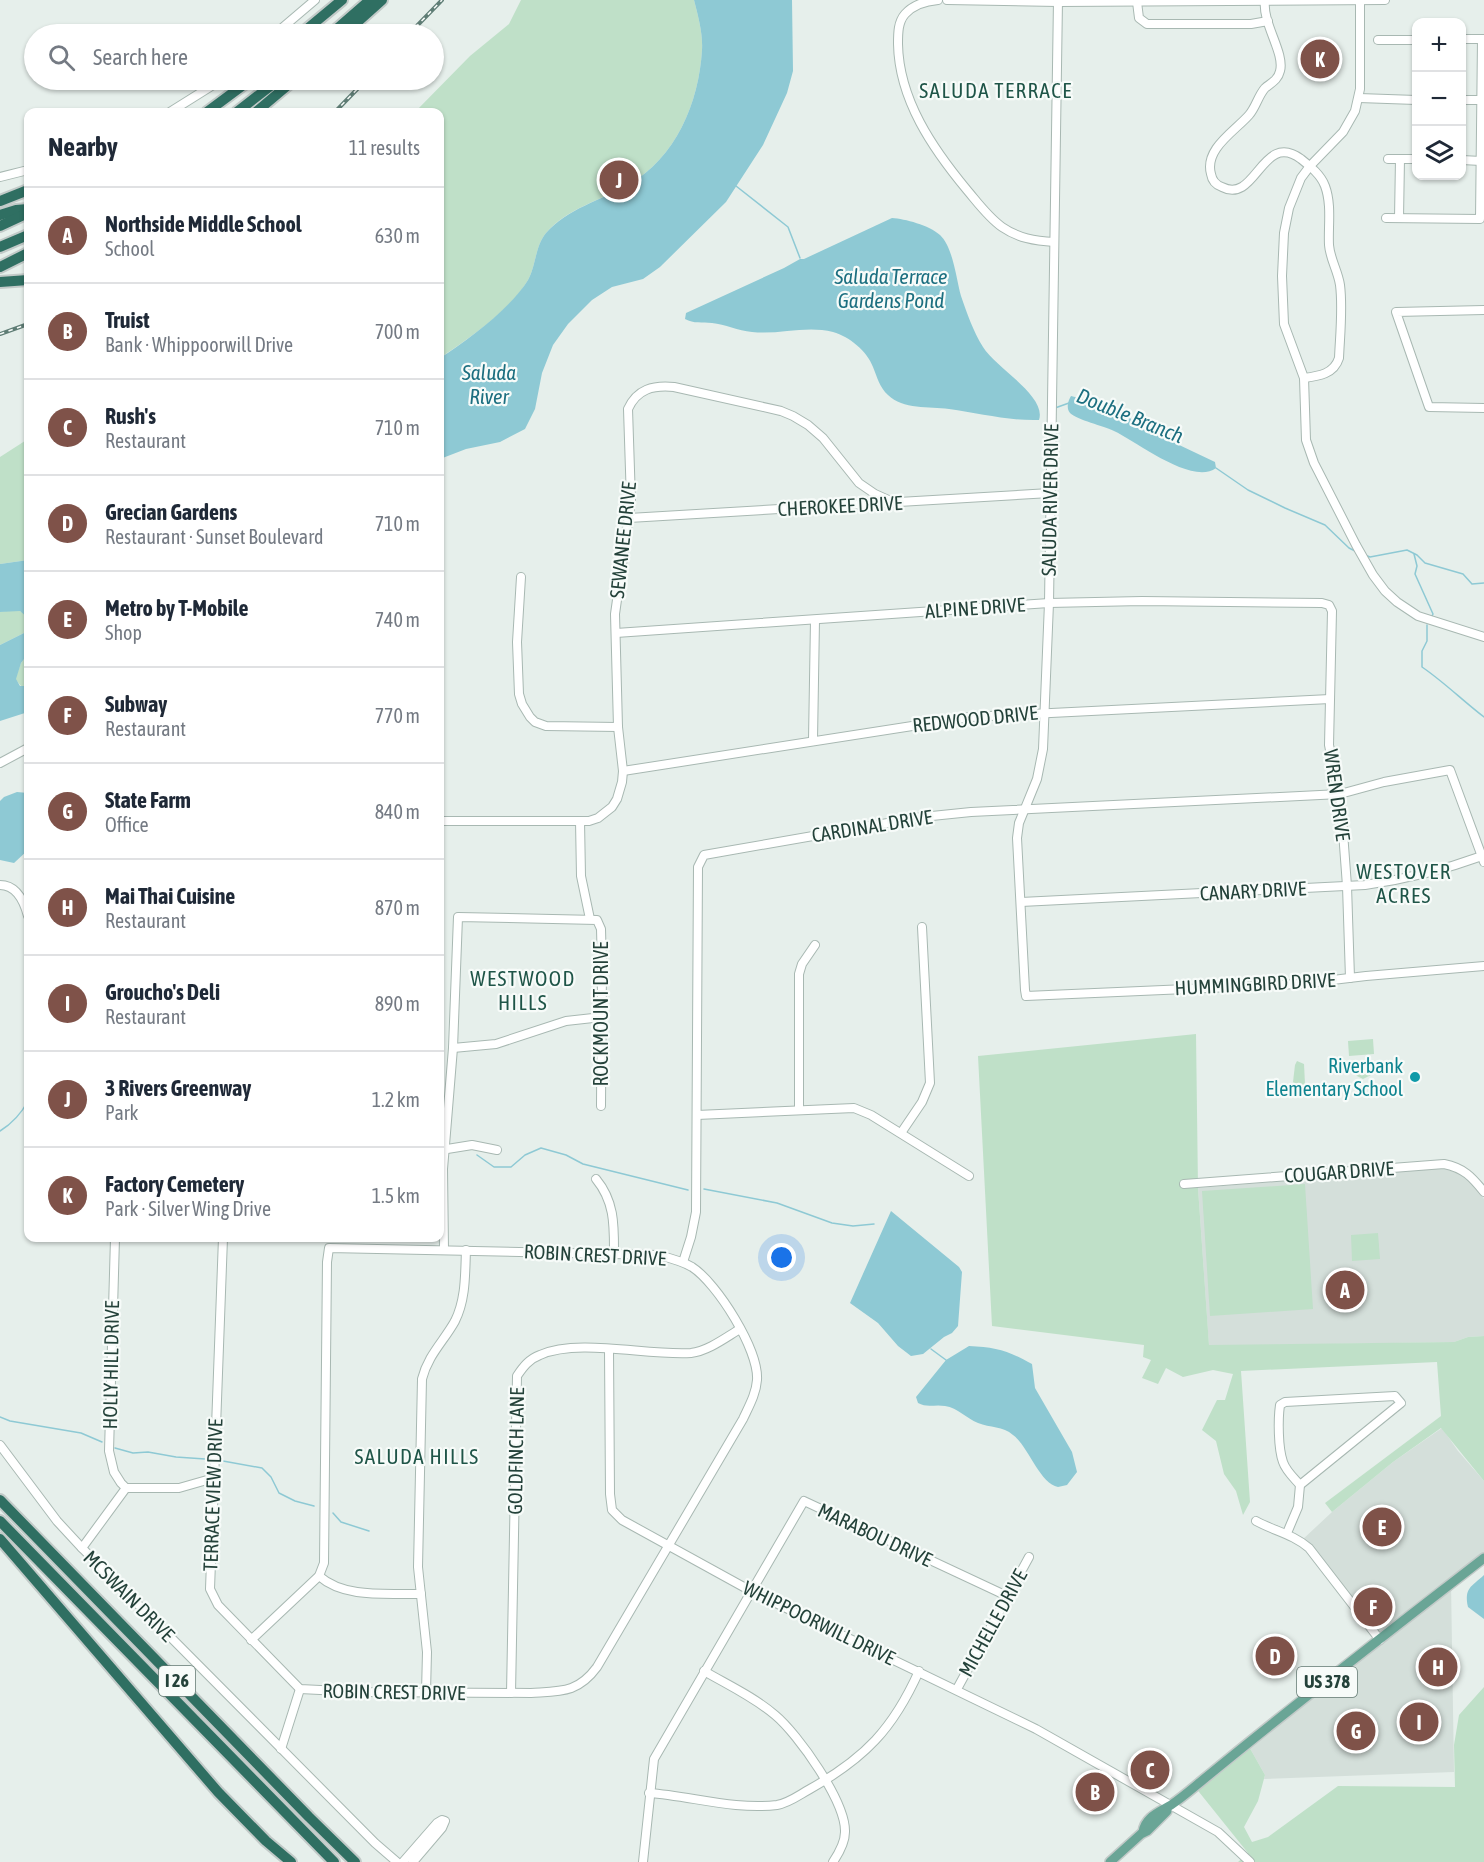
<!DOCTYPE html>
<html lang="en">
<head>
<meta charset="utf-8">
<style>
  body { margin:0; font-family:"Asap Condensed",sans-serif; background:#f6f6f7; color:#1f2937 }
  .controls { position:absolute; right:18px; top:18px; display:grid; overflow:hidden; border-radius:12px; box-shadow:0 2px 4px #0004 }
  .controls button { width:54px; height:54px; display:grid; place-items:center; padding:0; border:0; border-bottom:2px solid #e0e1e3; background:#fff; color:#1f2937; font:30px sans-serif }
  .you { position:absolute; left:782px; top:1258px; width:21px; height:21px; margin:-15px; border:4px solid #fff; border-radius:50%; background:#1a73e8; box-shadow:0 0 0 9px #1a73e833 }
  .badge { display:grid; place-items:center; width:39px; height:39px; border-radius:50%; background:#7f5249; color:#fff; font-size:20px; font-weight:700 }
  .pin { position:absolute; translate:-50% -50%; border:3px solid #fff; box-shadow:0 2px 6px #0006 }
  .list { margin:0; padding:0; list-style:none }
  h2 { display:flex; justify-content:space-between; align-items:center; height:78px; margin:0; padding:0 24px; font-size:26px }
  h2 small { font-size:20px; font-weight:400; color:#747a83 }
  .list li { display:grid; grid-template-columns:39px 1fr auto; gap:18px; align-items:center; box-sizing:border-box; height:96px; padding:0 24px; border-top:2px solid #e0e1e3 }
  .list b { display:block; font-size:22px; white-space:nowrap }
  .list p { margin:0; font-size:20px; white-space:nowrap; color:#747a83 }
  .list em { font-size:20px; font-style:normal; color:#747a83 }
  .icon { flex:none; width:33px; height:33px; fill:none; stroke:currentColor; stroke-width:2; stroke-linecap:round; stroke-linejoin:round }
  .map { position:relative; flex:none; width:1484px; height:1862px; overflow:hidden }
  .search { position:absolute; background:#fff; box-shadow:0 2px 4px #0004; left:24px; top:24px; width:420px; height:66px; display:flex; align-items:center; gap:15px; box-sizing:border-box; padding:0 21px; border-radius:33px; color:#747a83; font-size:22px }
  .panel { position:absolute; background:#fff; box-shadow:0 2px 4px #0004; left:24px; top:108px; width:420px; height:1134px; border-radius:12px }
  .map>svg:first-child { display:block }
  .built { fill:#d4dfda }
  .green { fill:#bfe0c8 }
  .water { fill:#8ec9d4 }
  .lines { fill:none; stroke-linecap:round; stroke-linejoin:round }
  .stream { stroke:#8ec9d4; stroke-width:1.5 }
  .minor-casing { stroke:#a8b8b2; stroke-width:10 }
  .major-casing { stroke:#c2cac8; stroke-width:12 }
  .highway-casing { stroke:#c2cac8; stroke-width:14 }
  .minor { stroke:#fff; stroke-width:8 }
  .major { stroke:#6aa596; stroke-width:9 }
  .highway { stroke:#2f6f62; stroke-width:10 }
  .rail-casing { stroke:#5f7d75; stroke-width:4 }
  .rail { stroke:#f7fbf9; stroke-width:1.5; stroke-dasharray:4.5; stroke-linecap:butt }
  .culture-dot { fill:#0f9aa8; stroke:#f7fbf9; stroke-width:2 }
  .labels { text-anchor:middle; stroke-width:4.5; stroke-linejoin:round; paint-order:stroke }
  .shield { fill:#f7fbf9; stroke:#637a73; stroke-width:1.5 }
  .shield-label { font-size:18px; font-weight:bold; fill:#24423a }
  .street-label { font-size:20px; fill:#24423a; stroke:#f7fbf9 }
  .culture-label { font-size:20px; fill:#0d838f; stroke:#f7fbf9; text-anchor:end }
  .neighbourhood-label { font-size:21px; letter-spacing:1.5px; fill:#1f5548; stroke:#f7fbf9 }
  .water-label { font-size:21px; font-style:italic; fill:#1c6f80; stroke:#f7fbf9 }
</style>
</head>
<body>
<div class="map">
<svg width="1484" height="1862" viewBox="0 0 1484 1862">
  <rect width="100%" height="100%" fill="#e6efeb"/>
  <g class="built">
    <polygon points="1441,1168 1462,1174 1470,1181 1484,1199 1484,1336 1468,1337 1454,1342 1209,1346 1198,1188"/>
    <polygon points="1442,1428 1458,1451 1484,1481 1484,1557 1451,1583 1454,1772 1264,1779 1265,1775 1247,1743 1380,1640 1301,1541 1332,1512 1393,1462"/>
  </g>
  <g class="green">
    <path d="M521 0H694C698 16 703 33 702 50 699 102 676 158 628 185 601 200 566 209 546 233 535 246 536 266 528 280 510 311 469 338 440 358V112H415L470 56 509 24Z"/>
    <polygon points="28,439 28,560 0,564 0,457"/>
    <polygon points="12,610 20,611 28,616 28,631 0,645 0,612"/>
    <polygon points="28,654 28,686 21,686 15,679 21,663"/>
    <polygon points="1196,1034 1198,1188 1209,1345 1454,1342 1468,1337 1484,1336 1484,1481 1441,1428 1393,1462 1332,1512 1325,1503 1441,1416 1437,1362 1241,1371 1250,1502 1243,1515 1236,1491 1224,1474 1216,1441 1202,1430 1217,1400 1225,1400 1233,1374 1213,1370 1183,1377 1166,1368 1158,1384 1142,1378 1151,1360 1143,1357 1144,1345 992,1326 978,1056"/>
    <polygon points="1373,1039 1374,1054 1349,1056 1348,1041"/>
    <polygon points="1297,1061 1304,1064 1305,1084 1302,1088 1297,1088 1293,1082 1295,1065"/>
    <polygon points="1360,1061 1368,1061 1372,1067 1371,1075 1363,1079 1357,1076 1351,1069 1353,1066"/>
    <polygon points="1305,1184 1313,1309 1210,1316 1202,1191"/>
    <polygon points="1378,1233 1380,1259 1352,1261 1351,1235"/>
    <polygon points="1484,1687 1484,1862 1238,1862 1248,1853 1195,1787 1247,1743 1265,1775 1258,1801 1244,1827 1252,1842 1268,1837 1338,1786 1455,1787 1454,1745 1459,1715"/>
  </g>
  <g class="water">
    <path d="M694 0H792L793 71 787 93 763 145 726 202 660 267 643 279 612 287 592 300 568 324 553 345 542 373 535 409 525 429 500 442 466 449 440 459V358C468 340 510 309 528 280 536 266 535 246 546 233 567 209 601 200 628 185 676 158 699 102 702 50 703 33 698 16 694 0Z"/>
    <path d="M892 218C905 219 929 225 940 235 953 247 956 278 961 296 967 313 973 331 983 347 996 368 1047 396 1039 420 1008 421 979 413 949 409 929 406 903 410 888 395 880 388 877 377 873 367 867 351 850 337 833 332 806 325 779 335 752 332 738 331 725 324 712 323 702 322 694 324 685 319L686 313 784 268 800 259H804Z"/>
    <path d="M1071 396 1110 406 1156 434 1215 462 1216 468C1192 486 1136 441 1114 431 1104 426 1077 420 1070 413 1066 408 1068 401 1071 396Z"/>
    <polygon points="28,560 28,618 20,611 0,612 0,564"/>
    <polygon points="28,631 28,654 21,663 16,679 20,686 28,686 28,712 0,721 0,645"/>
    <polygon points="17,792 28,793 28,850 14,863 0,860 0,801 4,797"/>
    <polygon points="891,1211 959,1267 962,1272 958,1326 952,1333 944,1337 923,1354 911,1356 898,1346 878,1323 850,1303"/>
    <path d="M969 1346C996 1347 1009 1351 1032 1364L1035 1388 1072 1452 1077 1472 1067 1485 1058 1487C1040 1484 1028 1446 1013 1435 1003 1426 990 1428 978 1423 966 1418 958 1408 945 1406 935 1404 927 1408 918 1403L916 1397 946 1360Z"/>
    <path d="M1484 1575V1619L1468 1607C1464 1588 1471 1587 1484 1575Z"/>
  </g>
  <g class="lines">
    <g class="stream">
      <polyline points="736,186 788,227 800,258"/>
      <polyline points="1055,408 1069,403"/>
      <polyline points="1216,468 1248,490 1285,508 1325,525 1349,548 1355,551"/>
      <polyline points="1414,554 1417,566 1415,574 1433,614 1432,616"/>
      <polyline points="1365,555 1370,557 1407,550 1417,555 1425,563 1463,574 1472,584 1484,583"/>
      <path d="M1427 625V641L1422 651V667C1444 682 1463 701 1484 717"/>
      <path d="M0 1131C13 1123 21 1114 28 1101"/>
      <polyline points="477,1155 494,1167 511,1167 525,1155 541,1148 566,1155 583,1164 688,1190"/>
      <polyline points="704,1189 777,1203 832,1223 853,1226 874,1224"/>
      <polyline points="931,1349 946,1360"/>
      <polyline points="0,1417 10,1421 81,1433 102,1442"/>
      <polyline points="115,1448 133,1453 148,1452 176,1457 205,1459"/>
      <polyline points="223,1461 262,1468 271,1477 279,1493 295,1501 314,1506"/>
      <polyline points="333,1513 341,1522 369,1531"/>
    </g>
    <g class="minor-casing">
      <g id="minor">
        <path d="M938 0C926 1 914 4 905 14 898 22 898 33 898 44 899 100 933 149 967 190 978 203 988 217 1002 227 1018 238 1035 241 1054 242"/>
        <polyline points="947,0 1058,2 1385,0"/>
        <polyline points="1058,0 1049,603 1043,749 1037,779 1019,823 1017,838 1025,990 1026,996 1299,984 1366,976 1484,966"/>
        <polyline points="1360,0 1360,89 1355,111 1343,132 1310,166 1301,178 1289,208 1284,233 1282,276 1284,324 1304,378 1306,440 1314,463 1356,545 1373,575 1385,591 1397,602 1418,616 1484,637"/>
        <path d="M1265 1C1262 23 1285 53 1280 71 1278 80 1271 83 1265 88 1258 96 1256 107 1249 115 1235 131 1204 149 1211 174 1212 180 1216 185 1222 187 1256 205 1262 130 1301 159 1311 167 1321 175 1325 186 1332 205 1328 226 1329 245 1330 259 1338 271 1340 285 1343 308 1340 335 1339 358 1334 374 1319 376 1304 378"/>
        <polyline points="1137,2 1139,18 1147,24 1251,24 1268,21"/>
        <polyline points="275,34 315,0"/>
        <polyline points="1462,39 1484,39"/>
        <polyline points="1378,40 1416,40"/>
        <polyline points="1359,98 1416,100"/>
        <polyline points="1462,100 1482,100"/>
        <polyline points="170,112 221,80"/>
        <polyline points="1388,159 1416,159"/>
        <polyline points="1462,160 1481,161"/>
        <polyline points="0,177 28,170"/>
        <polyline points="1386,218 1480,219 1482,39"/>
        <polyline points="1399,218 1400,159"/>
        <polyline points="1484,310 1396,312 1429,407 1484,408"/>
        <polyline points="629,518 1050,493"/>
        <polyline points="521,577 517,642 519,694 522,704 530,717 535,722 546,726 618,727"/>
        <polyline points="616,633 1049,603 1142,601 1322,603 1329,605 1332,611 1329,745 1341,805 1347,886 1350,978"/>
        <polyline points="813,740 815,620"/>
        <polyline points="0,763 28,748"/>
        <polyline points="623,771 970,717 1330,699"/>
        <path d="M440 821H589L598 818 612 807 617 799 622 782 623 771 618 727 615 614 631 501 628 409C637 389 653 385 674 387L781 411 793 416 808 425 823 438 859 483 875 494 895 503"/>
        <polyline points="580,821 581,876 590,919"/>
        <path d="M0 885C17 885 24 901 28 916"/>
        <path d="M1021 902 1365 885C1407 879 1441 871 1482 856"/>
        <polyline points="453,1048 496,1044 566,1021 602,1017"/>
        <polyline points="799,1110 799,974 802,964 815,945"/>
        <polyline points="697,1115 854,1108 871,1115 969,1176"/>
        <polyline points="901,1133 922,1102 930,1083 922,927"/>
        <polyline points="441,1150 472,1145 497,1150"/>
        <path d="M596 1179C615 1202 614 1226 614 1254"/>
        <path d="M1184 1184 1444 1164C1464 1168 1472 1177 1484 1192"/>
        <polyline points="115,1238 109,1451 114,1472 121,1483 126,1488 179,1488 214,1478"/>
        <path d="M223 1238 210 1589 218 1605 300 1689 360 1692 531 1693C561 1691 578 1693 597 1667L743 1419C749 1406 756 1394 757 1380 759 1350 717 1283 692 1267 682 1261 670 1258 658 1255L329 1248 327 1262 324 1563 319 1576 251 1640"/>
        <polyline points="444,1250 443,1169 453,1048 458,917 597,920 601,929 602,967 601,1106"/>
        <polyline points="683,1262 691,1237 696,1212 698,867 704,855 922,817 971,812 1340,794 1384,782 1450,770 1484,862"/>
        <polyline points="609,1350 610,1494 612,1510 622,1520 751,1591 1036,1729 1218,1832 1250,1862"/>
        <path d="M1395 1396 1401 1403 1300 1485C1294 1478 1286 1471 1283 1462 1278 1448 1278 1419 1280 1405L1285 1402Z"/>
        <polyline points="0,1445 57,1521 82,1548 375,1843 397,1862"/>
        <path d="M1256 1521C1274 1531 1293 1534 1309 1548L1380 1640"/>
        <polyline points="1287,1533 1298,1507 1300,1485"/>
        <polyline points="82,1548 126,1488"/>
        <path d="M319 1576C345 1599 388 1593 421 1594"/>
        <path d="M704 1671C728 1685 754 1697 775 1715 798 1734 846 1802 845 1832 845 1843 839 1853 833 1862"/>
        <polyline points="957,1689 1029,1557"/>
        <path d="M426 1692 427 1652 418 1567 422 1379C428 1355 444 1341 455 1321 466 1299 465 1274 466 1250"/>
        <path d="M511 1693 517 1376C523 1367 529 1359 540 1355 579 1338 647 1356 691 1353 708 1351 725 1338 740 1329"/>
        <polyline points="281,1749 300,1689"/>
        <path d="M649 1793C691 1796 734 1810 777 1805 789 1803 799 1795 810 1789 865 1758 893 1729 919 1671"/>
        <polyline points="403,1862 437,1823 442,1820 445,1821 442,1828 413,1862"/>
        <polyline points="643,1862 654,1759 804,1501 1007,1596"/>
      </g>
    </g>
    <g class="major-casing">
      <g id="major">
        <path d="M1143 1832C1145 1817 1160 1812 1171 1805 1183 1797 1193 1788 1204 1779 1296 1703 1390 1631 1484 1558"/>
        <polyline points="1110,1862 1141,1834 1147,1831 1167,1811"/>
      </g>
    </g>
    <g class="highway-casing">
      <g id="highway">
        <polyline points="301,34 342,0"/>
        <polyline points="331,34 370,0"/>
        <polyline points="344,34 382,0"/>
        <polyline points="207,112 250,80"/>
        <polyline points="237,112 278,80"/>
        <polyline points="256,112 294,80"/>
        <polyline points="0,201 28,190"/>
        <polyline points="0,215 16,210 28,209"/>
        <polyline points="0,226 28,213"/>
        <polyline points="0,247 28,235"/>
        <polyline points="0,267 28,253"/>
        <polyline points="0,282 28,280"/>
        <polyline points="0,1500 309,1817 355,1862"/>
        <polyline points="0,1521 334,1862"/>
        <polyline points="0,1539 218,1792 266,1841 291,1862"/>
      </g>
    </g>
    <use href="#minor" class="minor"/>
    <use href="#major" class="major"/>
    <use href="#highway" class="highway"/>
    <g class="rail-casing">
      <g id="rail">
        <polyline points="409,34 442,0"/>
        <polyline points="335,112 366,80"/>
        <polyline points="0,334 28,324"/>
      </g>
    </g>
    <use href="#rail" class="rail"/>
  </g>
  <circle class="culture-dot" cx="1415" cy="1077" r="6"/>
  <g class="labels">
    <g class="shield">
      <rect x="159" y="1666" width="36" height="30" rx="4.5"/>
      <rect x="1297" y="1667" width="60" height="30" rx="4.5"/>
    </g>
    <g class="shield-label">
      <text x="177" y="1687">I 26</text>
      <text x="1327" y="1688">US 378</text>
    </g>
    <g class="street-label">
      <text transform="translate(1050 500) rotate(-89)" y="7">SALUDA RIVER DRIVE</text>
      <text transform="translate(840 506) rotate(-3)" y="7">CHEROKEE DRIVE</text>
      <text transform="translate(623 540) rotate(-84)" y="7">SEWANEE DRIVE</text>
      <text transform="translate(975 608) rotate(-4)" y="7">ALPINE DRIVE</text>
      <text transform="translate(975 719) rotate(-6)" y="7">REDWOOD DRIVE</text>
      <text transform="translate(1337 795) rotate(82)" y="7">WREN DRIVE</text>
      <text transform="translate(872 826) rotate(-9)" y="7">CARDINAL DRIVE</text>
      <text transform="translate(1253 891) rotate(-3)" y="7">CANARY DRIVE</text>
      <text transform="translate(1255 984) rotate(-3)" y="7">HUMMINGBIRD DRIVE</text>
      <text transform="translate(601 1014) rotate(-90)" y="7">ROCKMOUNT DRIVE</text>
      <text transform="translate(1339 1172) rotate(-4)" y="7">COUGAR DRIVE</text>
      <text transform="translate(595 1255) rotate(3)" y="7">ROBIN CREST DRIVE</text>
      <text transform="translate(111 1365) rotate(-89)" y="7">HOLLY HILL DRIVE</text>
      <text transform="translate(516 1451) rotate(-89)" y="7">GOLDFINCH LANE</text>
      <text transform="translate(213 1495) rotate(-88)" y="7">TERRACE VIEW DRIVE</text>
      <text transform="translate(875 1535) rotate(25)" y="7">MARABOU DRIVE</text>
      <text transform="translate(129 1596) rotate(45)" y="7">MCSWAIN DRIVE</text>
      <text transform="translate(819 1623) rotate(26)" y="7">WHIPPOORWILL DRIVE</text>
      <text transform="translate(993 1623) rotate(-61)" y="7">MICHELLE DRIVE</text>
      <text transform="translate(394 1692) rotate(1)" y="7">ROBIN CREST DRIVE</text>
    </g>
    <g class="culture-label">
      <text x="1403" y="1073">Riverbank<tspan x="1403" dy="23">Elementary School</tspan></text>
    </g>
    <g class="neighbourhood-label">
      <text x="996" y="98">SALUDA TERRACE</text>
      <text x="1404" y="879">WESTOVER<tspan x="1404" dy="24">ACRES</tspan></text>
      <text x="523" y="986">WESTWOOD<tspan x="523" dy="24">HILLS</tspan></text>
      <text x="417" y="1464">SALUDA HILLS</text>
    </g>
    <g class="water-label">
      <text x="891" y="284">Saluda Terrace<tspan x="891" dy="24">Gardens Pond</tspan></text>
      <text x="489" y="380">Saluda<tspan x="489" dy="24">River</tspan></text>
      <text transform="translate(1130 416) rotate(22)" y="7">Double Branch</text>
    </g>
  </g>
</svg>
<div class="controls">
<button>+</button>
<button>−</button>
<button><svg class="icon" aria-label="layers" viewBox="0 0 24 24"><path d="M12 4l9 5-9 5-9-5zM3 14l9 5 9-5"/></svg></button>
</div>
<div class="you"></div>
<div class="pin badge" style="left:1345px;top:1290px">A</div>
<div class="pin badge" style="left:1095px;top:1792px">B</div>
<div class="pin badge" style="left:1150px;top:1770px">C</div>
<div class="pin badge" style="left:1275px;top:1656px">D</div>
<div class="pin badge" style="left:1382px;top:1527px">E</div>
<div class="pin badge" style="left:1373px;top:1607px">F</div>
<div class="pin badge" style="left:1356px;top:1731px">G</div>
<div class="pin badge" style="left:1438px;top:1667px">H</div>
<div class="pin badge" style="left:1419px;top:1722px">I</div>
<div class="pin badge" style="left:619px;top:180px">J</div>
<div class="pin badge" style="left:1320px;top:59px">K</div>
<div class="search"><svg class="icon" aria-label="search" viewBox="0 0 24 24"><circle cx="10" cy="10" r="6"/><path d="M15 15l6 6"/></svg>Search here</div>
<section class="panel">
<h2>Nearby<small>11 results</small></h2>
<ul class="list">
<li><span class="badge">A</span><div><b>Northside Middle School</b><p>School</p></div><em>630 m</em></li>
<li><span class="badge">B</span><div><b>Truist</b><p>Bank · Whippoorwill Drive</p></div><em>700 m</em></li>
<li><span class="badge">C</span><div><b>Rush's</b><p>Restaurant</p></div><em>710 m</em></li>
<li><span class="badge">D</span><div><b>Grecian Gardens</b><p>Restaurant · Sunset Boulevard</p></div><em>710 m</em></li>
<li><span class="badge">E</span><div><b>Metro by T-Mobile</b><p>Shop</p></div><em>740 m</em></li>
<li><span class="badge">F</span><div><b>Subway</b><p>Restaurant</p></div><em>770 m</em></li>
<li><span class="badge">G</span><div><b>State Farm</b><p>Office</p></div><em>840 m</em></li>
<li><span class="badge">H</span><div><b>Mai Thai Cuisine</b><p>Restaurant</p></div><em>870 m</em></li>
<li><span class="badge">I</span><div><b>Groucho's Deli</b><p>Restaurant</p></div><em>890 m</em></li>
<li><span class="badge">J</span><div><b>3 Rivers Greenway</b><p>Park</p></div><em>1.2 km</em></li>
<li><span class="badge">K</span><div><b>Factory Cemetery</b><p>Park · Silver Wing Drive</p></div><em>1.5 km</em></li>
</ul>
</section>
</div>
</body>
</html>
